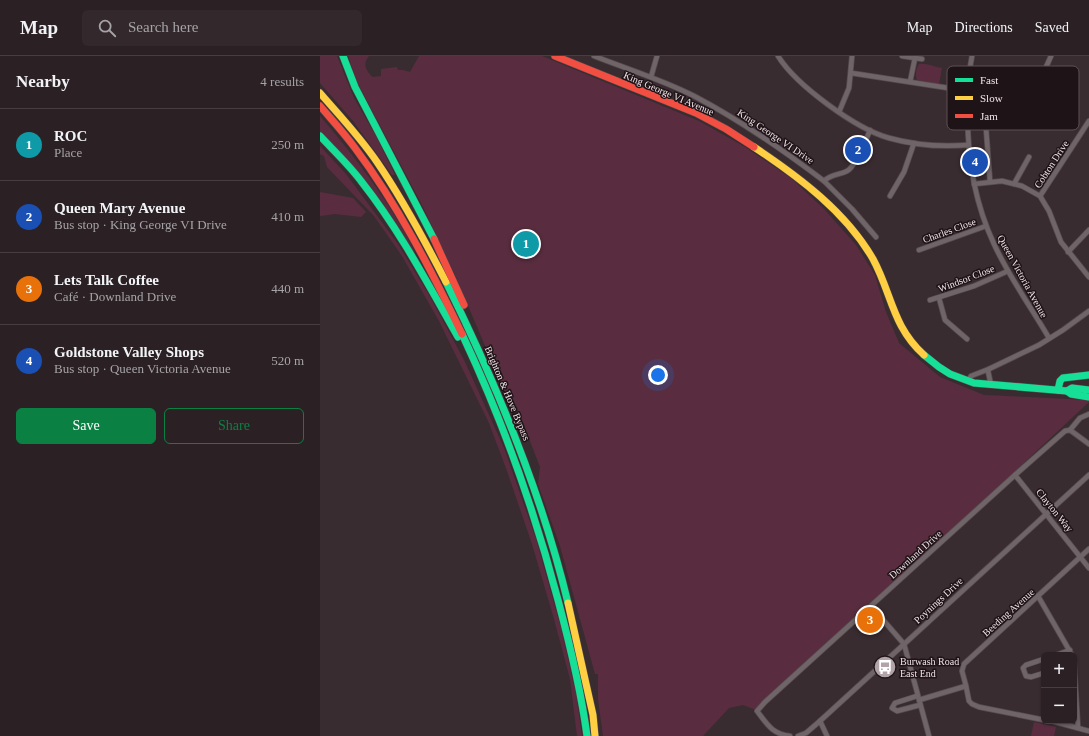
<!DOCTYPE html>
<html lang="en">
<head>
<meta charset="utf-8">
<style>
  body { margin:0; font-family:"Times New Roman",serif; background:#33292c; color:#f1f3f6 }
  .controls { position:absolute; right:12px; bottom:12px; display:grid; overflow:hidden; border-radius:6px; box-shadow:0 1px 3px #0004 }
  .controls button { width:36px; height:36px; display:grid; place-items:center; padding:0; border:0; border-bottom:1px solid #473e41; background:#2b2124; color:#f1f3f6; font:20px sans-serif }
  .you { position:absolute; left:338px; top:319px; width:14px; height:14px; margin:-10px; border:3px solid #fff; border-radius:50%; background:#1a73e8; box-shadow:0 0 0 6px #1a73e833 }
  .badge { display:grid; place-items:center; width:26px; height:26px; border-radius:50%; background:#0b8043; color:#fff; font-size:13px; font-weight:700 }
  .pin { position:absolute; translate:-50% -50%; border:2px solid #fff; box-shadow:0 1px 4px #0006 }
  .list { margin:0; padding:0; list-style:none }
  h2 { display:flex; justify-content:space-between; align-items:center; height:52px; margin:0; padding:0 16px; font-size:17px }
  h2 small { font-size:13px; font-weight:400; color:#a6a3a6 }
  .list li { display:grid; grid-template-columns:26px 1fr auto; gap:12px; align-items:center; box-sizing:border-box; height:72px; padding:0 16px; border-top:1px solid #473e41 }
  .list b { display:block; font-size:15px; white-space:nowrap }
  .list p { margin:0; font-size:13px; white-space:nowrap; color:#a6a3a6 }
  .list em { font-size:13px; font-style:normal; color:#a6a3a6 }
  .actions { display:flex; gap:8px; padding:12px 16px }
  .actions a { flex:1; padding:9px 0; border:1px solid #0b8043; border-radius:6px; text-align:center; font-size:14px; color:#0b8043 }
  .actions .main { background:#0b8043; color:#fff }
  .icon { flex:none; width:22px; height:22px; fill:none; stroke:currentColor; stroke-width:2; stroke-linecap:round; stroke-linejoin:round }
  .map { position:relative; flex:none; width:769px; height:680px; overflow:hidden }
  header { display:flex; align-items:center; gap:24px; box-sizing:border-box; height:56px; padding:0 20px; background:#2b2124; border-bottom:1px solid #473e41 }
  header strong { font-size:19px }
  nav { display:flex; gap:22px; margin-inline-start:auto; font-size:14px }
  .search { width:280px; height:36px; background:#33292c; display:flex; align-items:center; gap:10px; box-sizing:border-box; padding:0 14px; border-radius:6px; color:#a6a3a6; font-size:15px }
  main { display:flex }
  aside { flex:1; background:#2b2124 }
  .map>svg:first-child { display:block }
  .green { fill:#592d3f }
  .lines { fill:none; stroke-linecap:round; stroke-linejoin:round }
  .street-casing { stroke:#564b4e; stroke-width:6 }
  .fast-casing { stroke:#564b4e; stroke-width:8 }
  .slow-casing { stroke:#564b4e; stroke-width:8 }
  .jam-casing { stroke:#564b4e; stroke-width:8 }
  .street { stroke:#6f6467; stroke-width:4.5 }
  .fast { stroke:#16e098; stroke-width:7 }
  .slow { stroke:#ffcf43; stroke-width:7 }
  .jam { stroke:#f24e42; stroke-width:7 }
  .labels { text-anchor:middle; stroke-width:3; stroke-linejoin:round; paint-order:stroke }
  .street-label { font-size:10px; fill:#f2e3e8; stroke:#1e1317 }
  .poi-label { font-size:10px; fill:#f2e3e8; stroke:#1e1317; text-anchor:start }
  .key { fill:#1e1317; stroke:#5e5156; stroke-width:1 }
  .key-label { font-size:11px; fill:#f2e3e8 }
</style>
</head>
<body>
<header>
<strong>Map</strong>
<div class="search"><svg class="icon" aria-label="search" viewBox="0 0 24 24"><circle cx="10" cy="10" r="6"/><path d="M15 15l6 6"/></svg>Search here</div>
<nav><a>Map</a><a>Directions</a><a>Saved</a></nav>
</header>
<main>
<aside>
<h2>Nearby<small>4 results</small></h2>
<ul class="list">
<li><span class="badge" style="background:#0f9aa8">1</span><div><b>ROC</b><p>Place</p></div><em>250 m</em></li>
<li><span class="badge" style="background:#1a4fb4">2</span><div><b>Queen Mary Avenue</b><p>Bus stop · King George VI Drive</p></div><em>410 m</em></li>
<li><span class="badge" style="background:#e8710a">3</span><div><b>Lets Talk Coffee</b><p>Café · Downland Drive</p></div><em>440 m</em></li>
<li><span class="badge" style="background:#1a4fb4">4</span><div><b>Goldstone Valley Shops</b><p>Bus stop · Queen Victoria Avenue</p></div><em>520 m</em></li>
</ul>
<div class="actions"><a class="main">Save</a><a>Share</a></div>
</aside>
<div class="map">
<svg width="769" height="680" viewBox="0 0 769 680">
  <rect width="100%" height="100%" fill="#392c30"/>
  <g class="green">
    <polygon points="0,0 17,0 34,42 56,80 75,119 72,119 33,65 0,27"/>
    <path d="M28 0H49C42 8 46 15 53 21L61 20V13L77 11 78 14H83L90 16 99 0H222L379 65 425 91 472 123 505 154 536 189 555 219 566 256 579 287 620 321 664 339 769 344V346L439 655 423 649 409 652 383 680H283L278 643V618H275L240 490 218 428 220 411 197 351 185 337 136 221 102 149 37 26Z"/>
    <path d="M599 8C606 7 615 11 622 12L619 28 597 24C595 20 596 12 599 8Z"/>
    <path d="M0 60C36 102 70 146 95 196H93L0 76Z"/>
    <polygon points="0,90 26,118 78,188 109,239 144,304 184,392 216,483 241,572 256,638 262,680 257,680 250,623 234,563 212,488 187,415 169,367 119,265 82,200 54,160 7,111 4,100 0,98"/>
    <polygon points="0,136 33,142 46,156 41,161 15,158 0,160"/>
    <polygon points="714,666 736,671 734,680 711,680"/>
  </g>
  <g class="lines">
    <g class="street-casing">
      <g id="street">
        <path d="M274 0C307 13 343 24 374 40 420 64 463 94 504 125 511 118 520 119 527 115 536 110 546 84 550 74"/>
        <path d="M458 0C476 29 536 73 569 82 594 89 622 91 648 89"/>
        <polyline points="582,0 595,2 590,26"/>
        <path d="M652 0C649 15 648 30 648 45 646 94 653 143 674 188 689 221 711 251 729 282"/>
        <polyline points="595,2 602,3"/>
        <polyline points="531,17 648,35"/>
        <polyline points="331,21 337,0"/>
        <polyline points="519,56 529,32 532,0"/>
        <path d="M647 59C655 59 662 60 669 59 706 56 718 30 731 0"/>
        <polyline points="665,59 670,125"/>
        <polyline points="504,125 532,153 556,181"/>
        <polyline points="654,128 682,125 702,130 720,140 729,155 741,186 769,221"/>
        <polyline points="694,128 709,101"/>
        <polyline points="570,140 584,116 594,87"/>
        <polyline points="720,140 769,65"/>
        <polyline points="599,194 666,170"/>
        <polyline points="748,196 769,174"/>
        <polyline points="619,242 625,264 647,283"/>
        <polyline points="610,244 654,230 688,215"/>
        <polyline points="648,325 651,320 669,313"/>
        <polyline points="671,329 668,315 669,313 719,289 743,274 769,255"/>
        <polyline points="750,374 760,362 769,358"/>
        <polyline points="695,419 769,512"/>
        <polyline points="718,540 752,599"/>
        <polyline points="551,550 584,588 609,680"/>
        <polyline points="736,599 750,594"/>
        <polyline points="724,603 706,609 703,612 706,620 711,621 724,617"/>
        <polyline points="754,605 758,672"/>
        <polyline points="597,640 575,647 572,652 577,655 600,649"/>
        <polyline points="599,644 646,630"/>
        <polyline points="724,664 659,651 652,648 649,645 646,630 642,615 644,608 769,493"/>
        <polyline points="500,665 507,680"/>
        <polyline points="732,665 769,675"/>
        <path d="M470 680C452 678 447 668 437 655L445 646 695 419 745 375 750 374 769 388"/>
        <polyline points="478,680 486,677 500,665 769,419"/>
      </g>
    </g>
    <g class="fast-casing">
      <g id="fast">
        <polyline points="23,0 35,31 114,183"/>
        <path d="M0 80C14 95 29 109 41 125 79 173 108 228 138 281"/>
        <path d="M126 226C177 329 221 435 248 547"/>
        <path d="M142 278C182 363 214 453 238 544 250 589 261 634 267 680"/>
        <polyline points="604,299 619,311 630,318 654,327 747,335 751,338 769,341"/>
        <polyline points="738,334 740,325 743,322 769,319"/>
        <polyline points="747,335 752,332 769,334"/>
      </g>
    </g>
    <g class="slow-casing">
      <g id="slow">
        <path d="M0 37C19 59 40 81 57 106 83 144 105 185 126 226"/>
        <path d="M434 91C479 121 526 156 553 203 572 238 572 270 604 299"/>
        <polyline points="248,547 273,659 275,680"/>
      </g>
    </g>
    <g class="jam-casing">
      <g id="jam">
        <polyline points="235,0 376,57 406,73 434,91"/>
        <path d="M0 50C12 64 24 77 35 92 78 149 111 214 142 278"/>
        <polyline points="114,183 144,249"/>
      </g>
    </g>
    <use href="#street" class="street"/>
    <use href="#fast" class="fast"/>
    <use href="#slow" class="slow"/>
    <use href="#jam" class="jam"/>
  </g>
  <defs>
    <g id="bus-disc" transform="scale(1.15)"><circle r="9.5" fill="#b1a3a8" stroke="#1e1317"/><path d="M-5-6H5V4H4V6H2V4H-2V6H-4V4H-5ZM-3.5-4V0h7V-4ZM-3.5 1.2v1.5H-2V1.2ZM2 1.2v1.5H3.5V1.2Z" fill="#fff"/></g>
  </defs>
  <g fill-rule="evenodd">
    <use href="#bus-disc" x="565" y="611"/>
  </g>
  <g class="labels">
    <g class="street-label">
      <text transform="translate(349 37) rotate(23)" y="4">King George VI Avenue</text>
      <text transform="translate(456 80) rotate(34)" y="4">King George VI Drive</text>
      <text transform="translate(731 108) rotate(-57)" y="4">Cobton Drive</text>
      <text transform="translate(629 174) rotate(-20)" y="4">Charles Close</text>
      <text transform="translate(703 220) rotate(61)" y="4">Queen Victoria Avenue</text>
      <text transform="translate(646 222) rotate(-21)" y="4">Windsor Close</text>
      <text transform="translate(188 337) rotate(67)" y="4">Brighton &amp; Hove Bypass</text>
      <text transform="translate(735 454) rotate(51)" y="4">Clayton Way</text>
      <text transform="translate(595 498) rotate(-42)" y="4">Downland Drive</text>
      <text transform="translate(618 544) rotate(-43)" y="4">Poynings Drive</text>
      <text transform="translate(688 556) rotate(-42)" y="4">Beeding Avenue</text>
    </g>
    <g class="poi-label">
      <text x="580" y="609">Burwash Road<tspan x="580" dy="12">East End</tspan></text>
    </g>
  </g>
  <rect x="627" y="10" width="132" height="64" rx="6" class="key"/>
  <rect x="635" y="22" width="18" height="4" fill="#16e098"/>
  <rect x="635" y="40" width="18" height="4" fill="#ffcf43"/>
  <rect x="635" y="58" width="18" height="4" fill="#f24e42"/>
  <g class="key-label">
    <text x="660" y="28">Fast</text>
    <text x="660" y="46">Slow</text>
    <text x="660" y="64">Jam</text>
  </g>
</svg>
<div class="controls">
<button>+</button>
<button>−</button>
</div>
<div class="you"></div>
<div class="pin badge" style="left:206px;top:188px;background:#0f9aa8">1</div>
<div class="pin badge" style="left:538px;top:94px;background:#1a4fb4">2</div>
<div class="pin badge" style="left:550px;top:564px;background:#e8710a">3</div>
<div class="pin badge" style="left:655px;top:106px;background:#1a4fb4">4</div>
</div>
</main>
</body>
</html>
